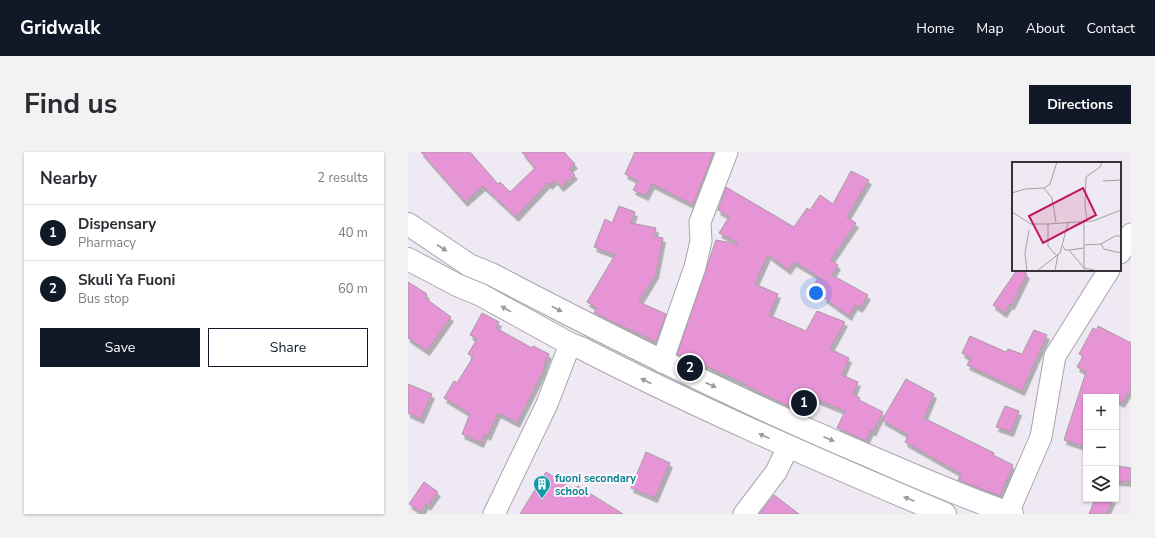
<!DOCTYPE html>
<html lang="en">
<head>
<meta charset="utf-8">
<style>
  body { margin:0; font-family:"Nunito Sans",sans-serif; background:#f2f2f3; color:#2b2b33 }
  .controls { position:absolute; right:12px; bottom:12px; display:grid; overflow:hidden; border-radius:0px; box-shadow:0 1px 3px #0004 }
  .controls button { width:36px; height:36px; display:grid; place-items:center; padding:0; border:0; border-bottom:1px solid #e1e1e2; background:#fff; color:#2b2b33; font:20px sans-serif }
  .you { position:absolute; left:408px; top:141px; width:14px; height:14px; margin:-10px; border:3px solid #fff; border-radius:50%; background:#1a73e8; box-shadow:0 0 0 6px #1a73e833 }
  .badge { display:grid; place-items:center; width:26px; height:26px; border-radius:50%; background:#111827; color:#fff; font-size:13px; font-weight:700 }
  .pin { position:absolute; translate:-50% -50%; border:2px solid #fff; box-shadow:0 1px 4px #0006 }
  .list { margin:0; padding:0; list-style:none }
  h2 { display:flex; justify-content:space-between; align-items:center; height:52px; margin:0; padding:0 16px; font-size:17px }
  h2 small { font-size:13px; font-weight:400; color:#7c7c81 }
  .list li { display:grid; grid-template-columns:26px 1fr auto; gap:12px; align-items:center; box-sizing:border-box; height:56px; padding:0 16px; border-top:1px solid #e1e1e2 }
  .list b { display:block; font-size:15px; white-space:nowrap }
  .list p { margin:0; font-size:13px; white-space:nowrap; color:#7c7c81 }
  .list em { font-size:13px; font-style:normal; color:#7c7c81 }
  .actions { display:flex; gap:8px; padding:12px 16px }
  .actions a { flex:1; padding:9px 0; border:1px solid #111827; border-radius:0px; text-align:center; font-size:14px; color:#111827 }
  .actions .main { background:#111827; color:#fff }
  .icon { flex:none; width:22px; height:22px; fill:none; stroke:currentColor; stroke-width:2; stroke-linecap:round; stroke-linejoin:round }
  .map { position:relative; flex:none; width:723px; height:362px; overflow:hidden; border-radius:0px }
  header { display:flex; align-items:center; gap:24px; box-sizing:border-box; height:56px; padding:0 20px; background:#111827; color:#fff }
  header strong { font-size:19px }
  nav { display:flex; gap:22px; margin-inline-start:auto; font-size:14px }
  .intro { display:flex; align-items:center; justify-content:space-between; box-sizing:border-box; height:96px; padding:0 24px }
  h1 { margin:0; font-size:28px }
  .button { padding:10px 18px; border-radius:0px; background:#111827; color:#fff; font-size:14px; font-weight:700 }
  main { display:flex; gap:24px; padding:0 24px }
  aside { flex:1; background:#fff; border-radius:0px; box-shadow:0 1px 3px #0004 }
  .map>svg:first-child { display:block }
  .building { fill:#e794d6; stroke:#a59ca2; filter:url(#shadow) }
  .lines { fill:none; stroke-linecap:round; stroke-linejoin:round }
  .minor-casing { stroke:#a9a4ad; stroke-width:23 }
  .major-casing { stroke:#a9a4ad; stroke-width:24 }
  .minor { stroke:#fff; stroke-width:21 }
  .major { stroke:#fff; stroke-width:22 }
  .oneway { fill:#9a999b }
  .labels { text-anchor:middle; stroke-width:4; stroke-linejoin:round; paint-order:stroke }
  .culture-label { font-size:11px; font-weight:bold; fill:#0d838f; stroke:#fbf7fe; text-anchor:start }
  .inset-road { fill:none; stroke:#a4a0a7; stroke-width:1 }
  .view { fill:#c2185b; fill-opacity:0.15; stroke:#c2185b; stroke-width:2 }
  .inset-edge { fill:none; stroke:#353337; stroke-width:2 }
</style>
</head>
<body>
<header>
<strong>Gridwalk</strong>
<nav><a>Home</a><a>Map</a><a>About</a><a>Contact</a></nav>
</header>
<div class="intro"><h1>Find us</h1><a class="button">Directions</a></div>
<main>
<aside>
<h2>Nearby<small>2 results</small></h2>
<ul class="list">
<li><span class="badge">1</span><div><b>Dispensary</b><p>Pharmacy</p></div><em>40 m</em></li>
<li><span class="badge">2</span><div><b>Skuli Ya Fuoni</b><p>Bus stop</p></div><em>60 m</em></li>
</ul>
<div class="actions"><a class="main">Save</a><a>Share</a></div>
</aside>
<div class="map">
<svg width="723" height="362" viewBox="0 0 723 362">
  <defs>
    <filter id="shadow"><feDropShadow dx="2.5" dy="4.5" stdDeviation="0" flood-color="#0004"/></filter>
  </defs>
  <rect width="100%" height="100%" fill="#eee9f2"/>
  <g class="building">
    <polygon points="13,0 62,0 90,32 92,30 102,40 127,16 114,0 156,0 167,12 161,17 167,23 153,35 147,28 142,33 140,31 108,65 75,34 57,50"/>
    <polygon points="227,0 306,0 285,53 244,32 238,44 225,38 230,29 217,22"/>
    <polygon points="443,19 461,28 439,65 448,71 423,108 430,113 424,123 460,143 452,156 447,153 441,164 416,146 418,143 405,134 411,125 386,110 380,118 360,103 347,132 370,142 361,163 398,179 409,159 437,170 422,197 441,206 434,223 450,230 445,242 452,246 451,248 475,260 465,280 463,278 458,289 429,276 437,259 400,244 393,257 389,255 388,258 337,233 338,232 269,202 308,88 329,92 330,91 311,81 321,65 310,58 318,35 386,75 399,56 402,58 412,43 425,52"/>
    <polygon points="211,54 227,60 223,71 248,76 246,84 255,86 248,122 231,150 258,162 248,190 186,161 189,156 179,150 207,103 186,95 197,67 204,71"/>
    <polygon points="609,118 614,118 619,122 604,153 602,152 596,161 585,153"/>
    <polygon points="0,130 19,142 17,146 43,165 19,199 0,186"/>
    <polygon points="74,161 91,170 88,176 124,196 125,194 141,202 136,214 137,215 109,271 90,261 80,284 77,282 73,291 54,282 62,262 36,246 46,229 49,231 65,205 60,202 69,187 62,183"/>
    <polygon points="690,174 723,191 723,236 714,251 708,248 708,245 703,245 698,241 696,245 678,245 678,295 656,288 678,220 669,215 675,204 671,202 685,176 689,178"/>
    <polygon points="626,178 639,183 614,239 559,213 563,206 554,201 562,184 598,200 600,197 614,202"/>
    <polygon points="498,227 526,242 516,266 586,301 585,303 605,313 592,344 552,329 550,328 553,322 497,290 500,283 474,268"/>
    <polygon points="0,232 24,242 13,267 0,261"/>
    <polygon points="597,254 611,259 603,280 588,275"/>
    <polygon points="238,300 262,311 247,346 223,336"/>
    <polygon points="708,314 723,316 723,330 708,329"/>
    <polygon points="138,320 167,338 170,334 215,362 112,362"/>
    <polygon points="16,330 30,340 20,354 18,352 13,360 1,352"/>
    <polygon points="366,343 391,362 351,362"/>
    <polygon points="687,347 705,347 698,362 681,362"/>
  </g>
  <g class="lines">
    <g class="minor-casing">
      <g id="minor">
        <polyline points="712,101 723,82"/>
        <polyline points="254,210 287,115 293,89 292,70 319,0"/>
        <polyline points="600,361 633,285 647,204 701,118"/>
        <polyline points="86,362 139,252 162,192"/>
        <polyline points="336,362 368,320 380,295"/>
      </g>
    </g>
    <g class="major-casing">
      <g id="major">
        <path d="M0 72 61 113 83 122C205 186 329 248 456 302 505 323 554 345 604 362"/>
        <path d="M0 107 49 133 73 143 162 192 173 196C292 257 414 310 537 362"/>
      </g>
    </g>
    <use href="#minor" class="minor"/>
    <use href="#major" class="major"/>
  </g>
  <defs><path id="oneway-solid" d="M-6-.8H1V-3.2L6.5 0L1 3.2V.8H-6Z"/></defs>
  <g class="oneway">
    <use href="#oneway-solid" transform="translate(34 96) rotate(33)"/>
    <use href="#oneway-solid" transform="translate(98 157) rotate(-151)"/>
    <use href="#oneway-solid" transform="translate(149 157) rotate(28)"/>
    <use href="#oneway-solid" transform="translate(238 229) rotate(-153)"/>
    <use href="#oneway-solid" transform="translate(303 233) rotate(25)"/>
    <use href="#oneway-solid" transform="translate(356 284) rotate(-155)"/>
    <use href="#oneway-solid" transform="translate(421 287) rotate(23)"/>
    <use href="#oneway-solid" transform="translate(501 347) rotate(-157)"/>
  </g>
  <defs>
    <g id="building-pin" transform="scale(0.9)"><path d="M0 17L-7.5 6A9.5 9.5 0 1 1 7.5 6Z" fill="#0f9aa8" stroke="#fbf7fe"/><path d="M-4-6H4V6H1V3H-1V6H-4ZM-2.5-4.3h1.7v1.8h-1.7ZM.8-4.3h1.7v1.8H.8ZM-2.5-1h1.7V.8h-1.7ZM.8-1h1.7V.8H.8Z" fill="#fff"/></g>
  </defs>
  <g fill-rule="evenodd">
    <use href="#building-pin" x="134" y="332"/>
  </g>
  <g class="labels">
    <g class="culture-label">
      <text x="147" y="330">fuoni secondary<tspan x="147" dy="13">school</tspan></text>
    </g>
  </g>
  <g transform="translate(604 10)">
    <rect width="109" height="109" fill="#eee9f2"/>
    <path class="inset-road" d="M91 19 109 18M32 26 40 36 44 60M0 31 13 27 32 26 38 22 45 0M0 50 19 62H36L81 59 109 48M75 58 73 44 74 15 88 5 90 0M36 62V84L44 93M89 82 92 87 109 91M72 83 89 82 103 74H109M51 84 53 88H57L72 106 86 109M57 88 72 86M15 109 13 91 17 68M25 109 48 91 56 61M43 109 46 92M72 109V60"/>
    <path class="view" d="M71 26 84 53 31 81 17 54Z"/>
    <rect width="109" height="109" class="inset-edge"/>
  </g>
</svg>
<div class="controls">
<button>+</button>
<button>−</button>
<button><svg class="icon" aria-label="layers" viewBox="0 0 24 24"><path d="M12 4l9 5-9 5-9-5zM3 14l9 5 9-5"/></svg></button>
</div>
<div class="you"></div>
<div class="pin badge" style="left:396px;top:251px">1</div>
<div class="pin badge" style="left:282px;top:216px">2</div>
</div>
</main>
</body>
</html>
